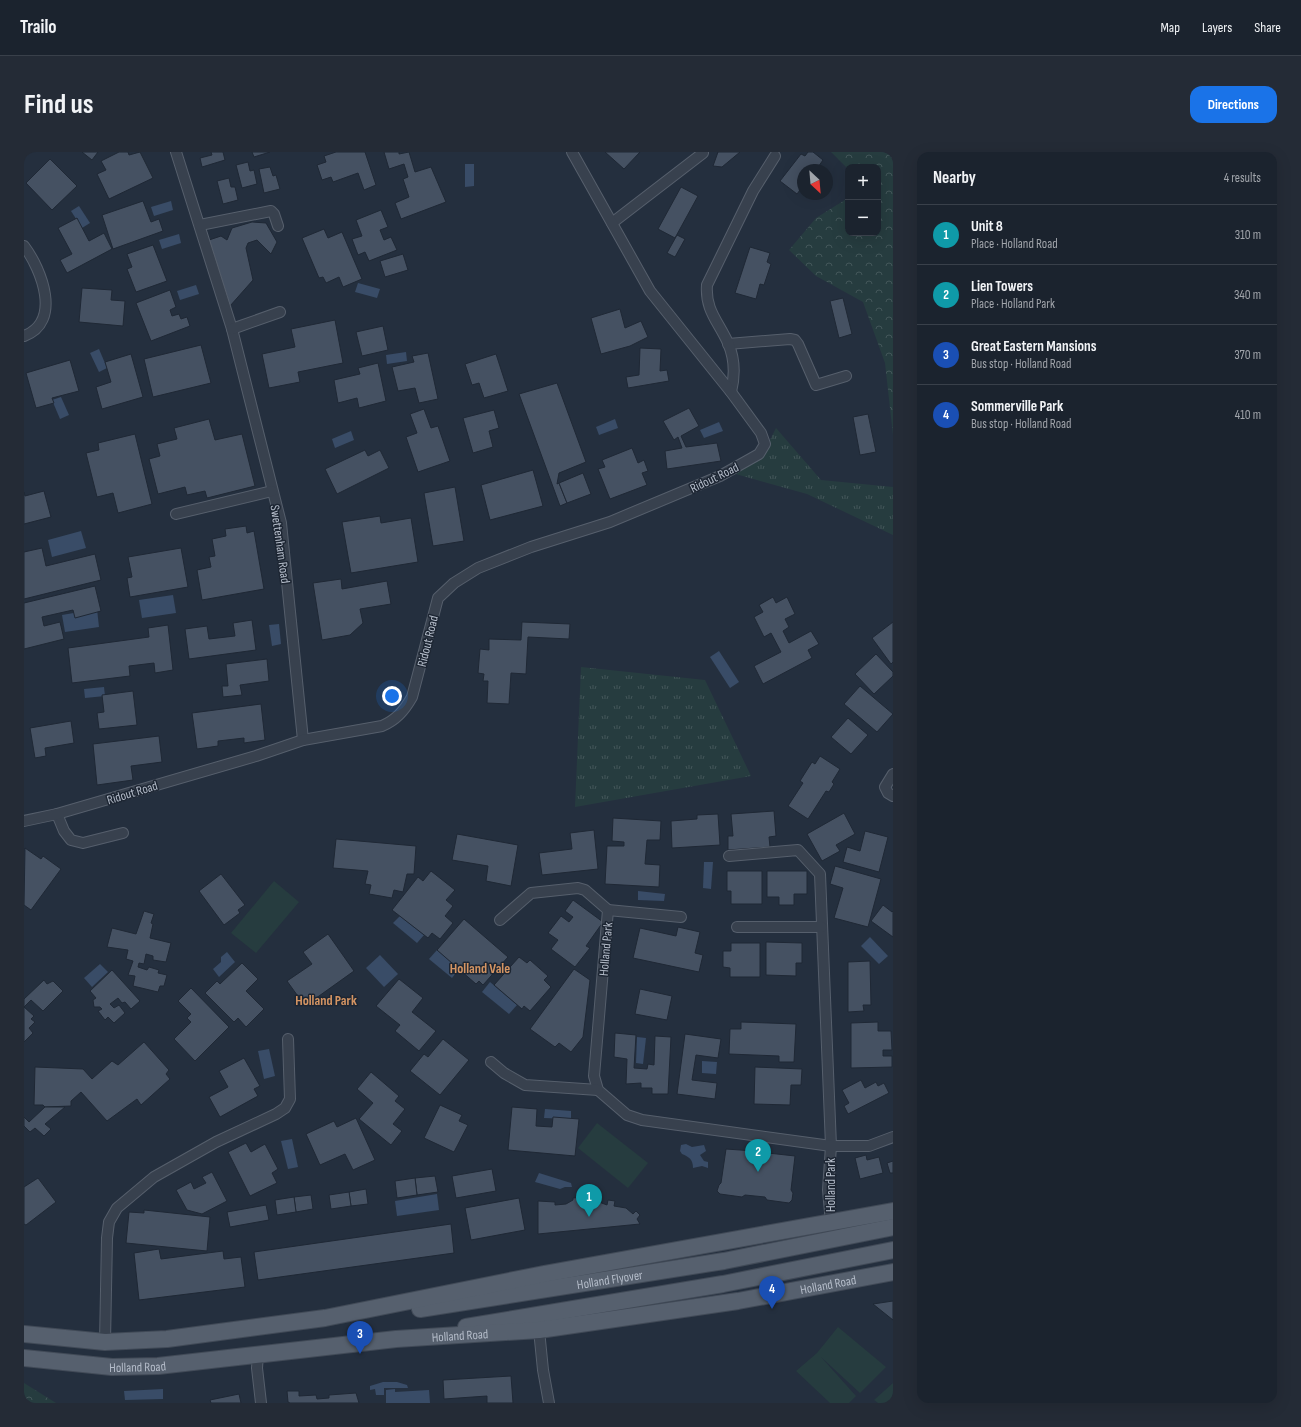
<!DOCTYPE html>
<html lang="en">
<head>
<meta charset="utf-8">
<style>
  body { margin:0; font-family:"Sofia Sans Condensed",sans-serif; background:#242b36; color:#f1f3f6 }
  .controls { position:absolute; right:12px; top:12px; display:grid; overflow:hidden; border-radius:8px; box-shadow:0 4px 16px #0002 }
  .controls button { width:36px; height:36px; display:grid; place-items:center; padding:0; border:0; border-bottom:1px solid #39404a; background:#1b232e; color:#f1f3f6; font:20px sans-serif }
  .compass { position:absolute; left:773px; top:12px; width:36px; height:36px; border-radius:50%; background:#1b232e; box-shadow:0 4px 16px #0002; rotate:154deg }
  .you { position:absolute; left:368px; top:544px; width:14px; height:14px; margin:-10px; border:3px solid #fff; border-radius:50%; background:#1a73e8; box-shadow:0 0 0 6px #1a73e833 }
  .badge { display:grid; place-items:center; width:26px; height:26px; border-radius:50%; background:#1a73e8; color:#fff; font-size:13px; font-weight:700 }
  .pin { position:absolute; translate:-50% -33px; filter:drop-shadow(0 1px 2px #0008) }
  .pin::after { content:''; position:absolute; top:21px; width:14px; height:12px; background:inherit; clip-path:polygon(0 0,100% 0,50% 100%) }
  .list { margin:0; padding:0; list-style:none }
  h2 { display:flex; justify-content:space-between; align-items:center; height:52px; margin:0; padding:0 16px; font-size:17px }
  h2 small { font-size:13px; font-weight:400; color:#a0a4aa }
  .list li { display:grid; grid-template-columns:26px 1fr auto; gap:12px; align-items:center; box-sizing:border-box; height:60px; padding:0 16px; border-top:1px solid #39404a }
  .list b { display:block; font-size:15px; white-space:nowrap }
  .list p { margin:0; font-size:13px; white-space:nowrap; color:#a0a4aa }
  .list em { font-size:13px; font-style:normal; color:#a0a4aa }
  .map { position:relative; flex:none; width:869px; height:1251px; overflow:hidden; border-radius:12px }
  header { display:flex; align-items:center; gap:24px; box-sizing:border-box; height:56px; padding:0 20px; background:#1b232e; border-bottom:1px solid #39404a }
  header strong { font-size:19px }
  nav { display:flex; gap:22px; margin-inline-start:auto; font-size:14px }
  .intro { display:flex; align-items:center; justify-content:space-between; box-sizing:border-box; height:96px; padding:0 24px }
  h1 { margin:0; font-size:28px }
  .button { padding:10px 18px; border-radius:12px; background:#1a73e8; color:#fff; font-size:14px; font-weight:700 }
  main { display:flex; gap:24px; padding:0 24px }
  aside { flex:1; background:#1b232e; border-radius:12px; box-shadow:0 4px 16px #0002 }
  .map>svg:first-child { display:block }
  .grass { fill:url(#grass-tufts) }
  .forest { fill:url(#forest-crowns) }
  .green { fill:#263c3f }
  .water { fill:#394c67 }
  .building { fill:#455162; stroke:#1f2835 }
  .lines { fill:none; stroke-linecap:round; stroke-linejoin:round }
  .street-casing { stroke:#565f6c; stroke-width:12 }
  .primary-casing { stroke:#414a57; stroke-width:18 }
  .street { stroke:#38414e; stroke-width:10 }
  .primary { stroke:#56606e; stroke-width:16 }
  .labels { text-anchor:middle; stroke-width:3; stroke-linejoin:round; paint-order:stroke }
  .street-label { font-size:13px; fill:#b4bcc9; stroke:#1d2633 }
  .neighbourhood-label { font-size:14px; font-weight:bold; fill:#d59563; stroke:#1d2633 }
</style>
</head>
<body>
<header>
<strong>Trailo</strong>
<nav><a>Map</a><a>Layers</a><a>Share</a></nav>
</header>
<div class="intro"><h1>Find us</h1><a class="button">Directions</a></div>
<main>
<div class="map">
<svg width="869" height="1251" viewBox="0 0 869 1251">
  <defs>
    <pattern id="grass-tufts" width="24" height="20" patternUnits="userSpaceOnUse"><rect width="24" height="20" fill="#263c3f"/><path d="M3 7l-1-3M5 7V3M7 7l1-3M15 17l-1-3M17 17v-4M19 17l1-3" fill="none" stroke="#435659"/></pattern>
    <pattern id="forest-crowns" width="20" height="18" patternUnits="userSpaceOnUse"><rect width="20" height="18" fill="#263c3f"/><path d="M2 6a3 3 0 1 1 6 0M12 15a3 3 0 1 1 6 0" fill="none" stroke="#435659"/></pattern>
  </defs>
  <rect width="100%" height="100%" fill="#242f3e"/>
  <g class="grass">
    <polygon points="752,276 797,328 869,335 869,383 783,342 708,321 738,304"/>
    <polygon points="557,515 681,528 727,624 551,655"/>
  </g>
  <g class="forest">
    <polygon points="807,0 869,0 869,283 861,211 839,150 792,124 765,98 792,66 824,46 824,81 854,81 854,15 824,15 824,17"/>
    <polygon points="0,1231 32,1251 0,1251"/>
  </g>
  <g class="green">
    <polygon points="250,729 275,750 232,801 207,781"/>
    <polygon points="573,971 624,1011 604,1036 554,996"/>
    <polygon points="814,1175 862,1215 836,1241 797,1205 832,1244 825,1251 806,1251 772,1219 793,1201"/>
    <polygon points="869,1231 869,1251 854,1251 850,1248"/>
  </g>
  <g class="water">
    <polygon points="441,12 450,12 450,34 441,35"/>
    <polygon points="147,49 149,58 130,64 127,55"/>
    <polygon points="55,54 66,71 58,76 47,59"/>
    <polygon points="155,82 157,91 138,97 135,88"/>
    <polygon points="334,131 356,137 353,146 331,140"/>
    <polygon points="172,133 175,142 156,148 153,139"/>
    <polygon points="75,197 83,216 75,220 66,201"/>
    <polygon points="382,200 383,209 363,212 362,203"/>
    <polygon points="37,245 45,263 36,267 28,248"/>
    <polygon points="591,267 594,276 575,283 572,275"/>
    <polygon points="695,270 699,279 680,286 676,278"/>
    <polygon points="327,279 330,288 311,296 308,287"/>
    <polygon points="57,379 62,396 28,405 24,388"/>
    <polygon points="149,443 152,461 118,466 115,448"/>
    <polygon points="73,457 75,475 41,480 38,463"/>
    <polygon points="255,472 257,492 248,494 245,473"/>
    <polygon points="695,499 715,530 706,536 686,505"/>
    <polygon points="80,535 81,544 61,546 60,537"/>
    <polygon points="680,710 689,710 687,737 679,736"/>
    <polygon points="614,739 641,742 640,749 614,748"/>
    <polygon points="376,764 400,783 393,791 369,771"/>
    <polygon points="846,785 864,804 855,812 837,794"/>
    <polygon points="413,798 435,817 428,826 405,807"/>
    <polygon points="203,800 211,810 195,825 189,817 197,810 197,805"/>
    <polygon points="356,803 374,822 360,835 342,816"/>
    <polygon points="76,812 84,820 68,835 60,826"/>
    <polygon points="466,830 493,853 485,862 458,840"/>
    <polygon points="613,885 622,886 619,912 612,911"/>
    <polygon points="245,897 251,924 240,927 234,899"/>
    <polygon points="678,909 693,910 692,922 678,921"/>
    <polygon points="521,957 547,959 547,967 520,966"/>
    <polygon points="268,987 274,1015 264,1017 257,989"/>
    <path d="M662 992 668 995 680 993 682 999 676 1003 680 1009 684 1010V1016L678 1014 669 1016C669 1007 665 1005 658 1002L656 999 657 993Z"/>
    <polygon points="515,1021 547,1031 548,1035 541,1035 536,1037 511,1030"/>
    <polygon points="413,1042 415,1058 373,1064 371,1049"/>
    <polygon points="359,1230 373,1230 383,1233 384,1236 360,1236 360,1243 352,1243 351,1237 346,1238 346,1234"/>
    <polygon points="139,1237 139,1247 101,1248 100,1239"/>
    <polygon points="371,1237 371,1240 405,1238 406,1251 362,1251 362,1238"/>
  </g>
  <g class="building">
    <polygon points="58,0 74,0 68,8"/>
    <polygon points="95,0 104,0 105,3 116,0 129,26 85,47 73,22 82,18 77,9"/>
    <polygon points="187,0 199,0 201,8 178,15 176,6 188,3"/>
    <polygon points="228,0 246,0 230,5"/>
    <polygon points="312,0 341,0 352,33 340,38 334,21 309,30 307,25 298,28 293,13 302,10 300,4"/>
    <polygon points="360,0 375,0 375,2 385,0 391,20 407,15 422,50 377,67 371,51 385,45 379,27 384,25 380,12 365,17"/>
    <polygon points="581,0 616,0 600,17"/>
    <polygon points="694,0 693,0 716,0 698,15 689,14"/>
    <polygon points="784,0 789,0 799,8 792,18 779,18 779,34 773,42 756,29 777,2 781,4"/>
    <polygon points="26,7 53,34 28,58 2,31"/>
    <polygon points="224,10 226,19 230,18 233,32 218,36 212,13"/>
    <polygon points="246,15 249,24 252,23 256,37 240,41 235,17"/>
    <polygon points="205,26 207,35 211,35 214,48 199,52 193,29"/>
    <polygon points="657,35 674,44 651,86 634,77"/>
    <polygon points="119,49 127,70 135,67 139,79 89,97 78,63"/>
    <polygon points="357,58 364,75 356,78 360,88 367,85 373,98 345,109 341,100 334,103 328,87 338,84 332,68"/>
    <polygon points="53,66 65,89 80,81 88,97 43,121 36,108 48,102 34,76"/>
    <polygon points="228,70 242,71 253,90 247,102 233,88 224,91 222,96 229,128 206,154 185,88 197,84 203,88 208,76"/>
    <polygon points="300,77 304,86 318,80 338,127 319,135 315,125 302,131 299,125 295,126 278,86"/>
    <polygon points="653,83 661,87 651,105 643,101"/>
    <polygon points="129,93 143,129 112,140 103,117 108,115 103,102"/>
    <polygon points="726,95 746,101 743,110 747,112 740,133 736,132 732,147 711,141"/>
    <polygon points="379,102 384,118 361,125 356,109"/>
    <polygon points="58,136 88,138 87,148 101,149 99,174 55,170"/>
    <polygon points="146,138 152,155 146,158 148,164 155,162 157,167 163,165 166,174 127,189 112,151"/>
    <polygon points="819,146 828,182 815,186 806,149"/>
    <polygon points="596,157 601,176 617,169 624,185 606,194 577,202 567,166"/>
    <polygon points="311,168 319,211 274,220 276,230 245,236 238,202 271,195 267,177"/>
    <polygon points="359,174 364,198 338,204 332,180"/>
    <polygon points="177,193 187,231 129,245 120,207"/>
    <polygon points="616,196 637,197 636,219 643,218 645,229 604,236 602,225 615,223"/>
    <polygon points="404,201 414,247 395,251 391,236 374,239 368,215 390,210 388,204"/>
    <polygon points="107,202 119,245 78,257 72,235 87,230 81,210"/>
    <polygon points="472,202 484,239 460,246 455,231 448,233 441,212"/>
    <polygon points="46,208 55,239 28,246 30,251 12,256 2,221"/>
    <polygon points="354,211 362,249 335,256 333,246 314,251 310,228 336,222 334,216"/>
    <polygon points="533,231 562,310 535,321 533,332 535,331 543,351 536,354 495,242"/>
    <polygon points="665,256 675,274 657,284 662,295 693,291 697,309 643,317 641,299 658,296 654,285 650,288 639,269"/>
    <polygon points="400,257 407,276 414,274 426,309 394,320 382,285 393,281 386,262"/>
    <polygon points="470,258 475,276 465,279 469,295 449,301 439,266"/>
    <polygon points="844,262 852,300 836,303 829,265"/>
    <polygon points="185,267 191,288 218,282 231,334 183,346 181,339 163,343 161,335 134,342 125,307 136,304 133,292 153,287 150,276"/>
    <polygon points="111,282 128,352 94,361 89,341 73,345 62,301 75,298 74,291"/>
    <polygon points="608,296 614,311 620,308 624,319 618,321 623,333 586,347 574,317 581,315 578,308"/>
    <polygon points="341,298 344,304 356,298 365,316 313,342 301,317"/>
    <polygon points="509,318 519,354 466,368 457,333"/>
    <polygon points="559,321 567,342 543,351 535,331"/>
    <polygon points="431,335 440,389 409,394 400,341"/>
    <polygon points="20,339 27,365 0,372 0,340 1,344"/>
    <polygon points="356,364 357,371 387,366 394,410 327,421 318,370"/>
    <polygon points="222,374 223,381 230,379 240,437 178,448 173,418 187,415 185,405 191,404 188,387 202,384 201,377"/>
    <polygon points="18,396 22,414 71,402 77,428 0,447 0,400"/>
    <polygon points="157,396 164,435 106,445 103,426 108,425 104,405"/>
    <polygon points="317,427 318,437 363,429 367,452 336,457 339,471 326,483 298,488 289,431"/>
    <polygon points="71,434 77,459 51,466 49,458 18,465 20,474 36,470 40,487 0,497 0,451"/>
    <polygon points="749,445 752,451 763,445 771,462 761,467 765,475 759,479 765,491 787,479 795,492 784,498 788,506 739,532 730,514 757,500 747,481 740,485 730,465 739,460 735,453"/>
    <polygon points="228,468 232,498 165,507 161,477 183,474 185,487 211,484 209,471"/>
    <polygon points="498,470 546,472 545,487 504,485 502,522 487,521 485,552 463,551 464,529 459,529 460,522 454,521 456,497 465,498 465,487 497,488"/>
    <polygon points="869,470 869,510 867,512 848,486"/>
    <polygon points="144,473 149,518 131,521 130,511 105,514 106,524 48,531 44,496 125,485 124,476"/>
    <polygon points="852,502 869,520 869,524 850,542 831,522"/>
    <polygon points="243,507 245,529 216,533 218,543 199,545 198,534 204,534 202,512"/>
    <polygon points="836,534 869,562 853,580 820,552"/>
    <polygon points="109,539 113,573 75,577 73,561 80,560 78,543"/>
    <polygon points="237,552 241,588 220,591 220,586 194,589 194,594 173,597 168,561"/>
    <polygon points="824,566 844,583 827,602 807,585"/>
    <polygon points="47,569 50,591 21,596 22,604 11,606 6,576"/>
    <polygon points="135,584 138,610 107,614 109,628 73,633 69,592"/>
    <polygon points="796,604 816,617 808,630 810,632 805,640 802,639 784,667 764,654 779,631 776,629 788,610 791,612"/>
    <polygon points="750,659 752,684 745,685 746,695 704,698 704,684 709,684 707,662"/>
    <polygon points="820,661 831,682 812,693 816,699 798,709 783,682"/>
    <polygon points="694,662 696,693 648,696 647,669 673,667 673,663"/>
    <polygon points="589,666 637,669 636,688 623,688 621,712 636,713 635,735 581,732 583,694 600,694 600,690 588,689"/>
    <polygon points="570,678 574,717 518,723 515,701 548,697 546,681"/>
    <polygon points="841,679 864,685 855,720 819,710 823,695 836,699"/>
    <polygon points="433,682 494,693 487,734 462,729 464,714 428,708"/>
    <polygon points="312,687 392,694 390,722 383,722 379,740 370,738 368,746 345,742 347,733 341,732 344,719 309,716"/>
    <polygon points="1,696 17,707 19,704 37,717 7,758 0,753"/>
    <polygon points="811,714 857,727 844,775 810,766 819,736 806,732"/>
    <polygon points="407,719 431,738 422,748 429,754 421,764 429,771 416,787 408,781 404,786 368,758 394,725 399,729"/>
    <polygon points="703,719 738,719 738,752 707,752 707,739 703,739"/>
    <polygon points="743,719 783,719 783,742 770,742 770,753 755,753 755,745 743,745"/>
    <polygon points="197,722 221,753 214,758 216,761 200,773 175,739"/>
    <polygon points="549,748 579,770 562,794 566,796 551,815 527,797 534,788 524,781 537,764 545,770 549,765 541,759"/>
    <polygon points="859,753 868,760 869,759 869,785 847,769"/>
    <polygon points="120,759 130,762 127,771 129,772 126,786 147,791 142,810 129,808 129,804 122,802 120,812 115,811 114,815 123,818 125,815 135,818 134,821 143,823 140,834 136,834 134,840 109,834 111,824 104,823 109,809 102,807 104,798 83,795 88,776 112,782"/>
    <polygon points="440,767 484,805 459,833 455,829 452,832 413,798"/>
    <polygon points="654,775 676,780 671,801 679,803 675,820 609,806 616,776 652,784"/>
    <polygon points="304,782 330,819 281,854 263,829 288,812 279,800"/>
    <polygon points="742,790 778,791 778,811 772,811 772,824 742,823"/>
    <polygon points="707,791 736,791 736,825 706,825 706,816 699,815 699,799 707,799"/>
    <polygon points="495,805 503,811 506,808 524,824 520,828 527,835 506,859 500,854 498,857 470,833"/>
    <polygon points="846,809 847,853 839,853 840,859 824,860 824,810"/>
    <polygon points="218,811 234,827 222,839 240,857 222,875 214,866 210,870 181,841 193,829 196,832"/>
    <polygon points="550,817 566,828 559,885 547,900 535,891 531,895 506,877"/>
    <polygon points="88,818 116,849 107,857 101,850 98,851 94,846 86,852 90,856 95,853 101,861 90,871 84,865 81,868 74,859 78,857 76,855 70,855 69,848 72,846 66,839"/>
    <polygon points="375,827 399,846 388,860 412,879 395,899 371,879 376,873 352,854"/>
    <polygon points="20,828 23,832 29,829 39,839 19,859 7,848 0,855 10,864 7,867 11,870 5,876 9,881 0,890 0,847"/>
    <polygon points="167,836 205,875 171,909 150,887 167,870 163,866 167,862 154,849"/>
    <polygon points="616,837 648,844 643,868 611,862"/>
    <polygon points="717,870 772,872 770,910 755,910 755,904 705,902 706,877 717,877"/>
    <polygon points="854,870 854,879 867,879 868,898 859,898 859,904 868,904 868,915 827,916 827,871"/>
    <polygon points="591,881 612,883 610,916 623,917 624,912 630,913 631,884 647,885 644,942 628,942 628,936 617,936 617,931 602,932 603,907 590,905"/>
    <polygon points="661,882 697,887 694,906 672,903 668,928 693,931 691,947 653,942"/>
    <polygon points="419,887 445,908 416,943 386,919 400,902 404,905"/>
    <polygon points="120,890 145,918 142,922 146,927 117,953 113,947 83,969 57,940 47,949 47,954 21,955 19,953 10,953 11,915 59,917 68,927 88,909 94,913"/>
    <polygon points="220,906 236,934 230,937 234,944 196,965 185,945 204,935 195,919"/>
    <polygon points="731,915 778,917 777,933 767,933 766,953 730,952"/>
    <polygon points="347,920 375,944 371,949 381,957 369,972 378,979 367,993 335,967 349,951 333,937"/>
    <polygon points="837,928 841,936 852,930 854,934 860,931 865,941 824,962 820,954 825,951 818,938"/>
    <polygon points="416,953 438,963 435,969 444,973 430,1000 400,986"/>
    <polygon points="21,955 41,955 21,972 27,977 20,984 11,976 6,980 0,974 0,965 5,970"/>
    <polygon points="488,955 513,957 512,974 528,975 529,965 555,967 551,1004 484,998"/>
    <polygon points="332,966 351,1008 329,1018 321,1002 296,1013 282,982 310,969 313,975"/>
    <polygon points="222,991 227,1000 241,992 254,1017 248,1021 253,1031 226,1044 204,1000"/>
    <polygon points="702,997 730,999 728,1008 742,1009 744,1001 771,1004 767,1038 769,1041 768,1048 765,1051 743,1048 741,1045 721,1043 718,1045 696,1042 693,1039 695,1033 697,1031"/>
    <polygon points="842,1003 843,1008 855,1005 859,1021 836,1027 831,1006"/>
    <polygon points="869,1009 869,1021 866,1021 863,1011"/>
    <polygon points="468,1017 472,1039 432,1046 428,1024"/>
    <polygon points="188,1020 203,1049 178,1062 163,1058 152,1038 167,1030 170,1037 182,1031 178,1025"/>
    <polygon points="411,1024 414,1040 393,1043 391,1026"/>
    <polygon points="14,1026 32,1050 2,1073 0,1072 0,1035"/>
    <polygon points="391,1026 393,1043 373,1046 371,1029"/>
    <polygon points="342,1037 344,1052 327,1054 325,1040"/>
    <polygon points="325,1040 327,1054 307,1057 305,1043"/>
    <polygon points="287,1043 289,1057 272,1060 270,1045"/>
    <polygon points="270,1045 272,1060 253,1063 251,1048"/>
    <polygon points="559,1045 559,1047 567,1050 567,1047 576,1046 575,1050 583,1053 584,1048 591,1049 590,1054 602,1056 609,1062 612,1059 616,1063 613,1067 616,1072 514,1082 514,1049 531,1050 531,1053 542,1052 549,1048 549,1046"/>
    <polygon points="495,1046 501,1078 447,1088 441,1056"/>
    <polygon points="242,1053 245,1068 206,1075 203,1060"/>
    <polygon points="120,1058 186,1065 183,1099 102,1091 105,1060 120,1061"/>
    <polygon points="427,1072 430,1101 234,1128 230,1100"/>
    <polygon points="135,1097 137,1107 199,1099 200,1107 217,1105 221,1135 115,1148 110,1101"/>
    <polygon points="869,1149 869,1168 849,1152"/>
    <polygon points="487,1224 489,1251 463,1251 463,1244 420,1247 419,1228"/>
    <polygon points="263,1239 275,1239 275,1244 292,1243 293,1247 305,1246 305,1243 332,1241 335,1251 266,1251 264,1250"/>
    <polygon points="215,1242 217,1251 187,1251 186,1248"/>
  </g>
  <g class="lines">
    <g class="street-casing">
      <g id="street">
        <polyline points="152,0 208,177 257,371 279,588"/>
        <polyline points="588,71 679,1"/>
        <polyline points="176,73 247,59 250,62 254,74"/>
        <path d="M0 94C18 118 38 170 0 184"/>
        <polyline points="208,177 256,160"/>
        <polyline points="704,192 766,187 771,188 774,192 792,233 822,224"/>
        <path d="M707 240C711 224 711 207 704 191 694 169 681 158 683 133L729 39 751 4"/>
        <polyline points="152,362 248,339"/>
        <polyline points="869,622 861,635 864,641 869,644"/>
        <polyline points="33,662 40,679 47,688 59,691 99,681"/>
        <path d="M0 669 33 662 232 604 279 588 358 574C372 568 380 559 388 545L414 446 430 431 454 416 507 395 586 370 696 324 735 302 741 292 737 281 707 240 626 139 548 0"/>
        <polyline points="705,704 774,698 796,722 807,994 804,1038 807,1071"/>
        <polyline points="584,758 657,765"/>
        <polyline points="476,768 507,741 554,736 561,738 584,758 570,924 574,938 603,963 618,968 807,994 845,994 869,985"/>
        <polyline points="713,775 798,775"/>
        <polyline points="467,910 480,921 501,933 574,938"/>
        <polyline points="515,1178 519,1218 525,1251"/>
        <polyline points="81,1190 83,1086 85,1070 93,1056 130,1025 192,990 252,962 261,956 266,947 264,887"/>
        <polyline points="234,1202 233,1216 237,1251"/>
      </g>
    </g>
    <g class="primary-casing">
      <g id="primary">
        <path id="s1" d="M396 1157 700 1109 869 1075"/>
        <polyline points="442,1175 699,1132 869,1098"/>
        <polyline points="0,1182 81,1190 143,1187 301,1166 520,1122 869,1059"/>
        <path id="s2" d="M0 1206 88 1215 134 1214 372 1187 515 1178 714 1149 869 1120"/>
      </g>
    </g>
    <use href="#street" class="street"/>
    <use href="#primary" class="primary"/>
  </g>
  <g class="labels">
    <g class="street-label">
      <text transform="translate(690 325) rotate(-26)" y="5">Ridout Road</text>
      <text transform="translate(257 392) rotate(82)" y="5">Swettenham Road</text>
      <text transform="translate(403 489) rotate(-76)" y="5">Ridout Road</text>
      <text transform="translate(108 640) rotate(-17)" y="5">Ridout Road</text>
      <text transform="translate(581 797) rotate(-85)" y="5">Holland Park</text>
      <text transform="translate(806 1033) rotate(-90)" y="5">Holland Park</text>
      <text dy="5" stroke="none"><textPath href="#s1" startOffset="192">Holland Flyover</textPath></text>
      <text dy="5" stroke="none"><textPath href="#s2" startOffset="810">Holland Road</textPath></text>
      <text dy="5" stroke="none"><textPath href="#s2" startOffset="438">Holland Road</textPath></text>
      <text dy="5" stroke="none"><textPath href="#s2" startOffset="114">Holland Road</textPath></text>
    </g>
    <g class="neighbourhood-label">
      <text x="456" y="821">Holland Vale</text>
      <text x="302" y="853">Holland Park</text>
    </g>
  </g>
</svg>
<div class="controls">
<button>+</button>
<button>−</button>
</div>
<svg class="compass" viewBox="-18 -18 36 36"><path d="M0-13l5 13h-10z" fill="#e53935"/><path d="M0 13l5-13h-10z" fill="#a0a4aa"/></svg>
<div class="you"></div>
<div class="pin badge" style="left:565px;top:1065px;background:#0f9aa8">1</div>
<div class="pin badge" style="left:734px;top:1020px;background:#0f9aa8">2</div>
<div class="pin badge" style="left:336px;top:1202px;background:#1a4fb4">3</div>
<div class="pin badge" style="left:748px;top:1157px;background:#1a4fb4">4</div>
</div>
<aside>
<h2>Nearby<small>4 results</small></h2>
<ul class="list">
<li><span class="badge" style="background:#0f9aa8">1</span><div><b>Unit 8</b><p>Place · Holland Road</p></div><em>310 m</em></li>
<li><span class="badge" style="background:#0f9aa8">2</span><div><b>Lien Towers</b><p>Place · Holland Park</p></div><em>340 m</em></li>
<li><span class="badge" style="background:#1a4fb4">3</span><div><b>Great Eastern Mansions</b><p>Bus stop · Holland Road</p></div><em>370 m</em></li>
<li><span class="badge" style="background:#1a4fb4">4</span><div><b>Sommerville Park</b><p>Bus stop · Holland Road</p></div><em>410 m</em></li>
</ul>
</aside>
</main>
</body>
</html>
